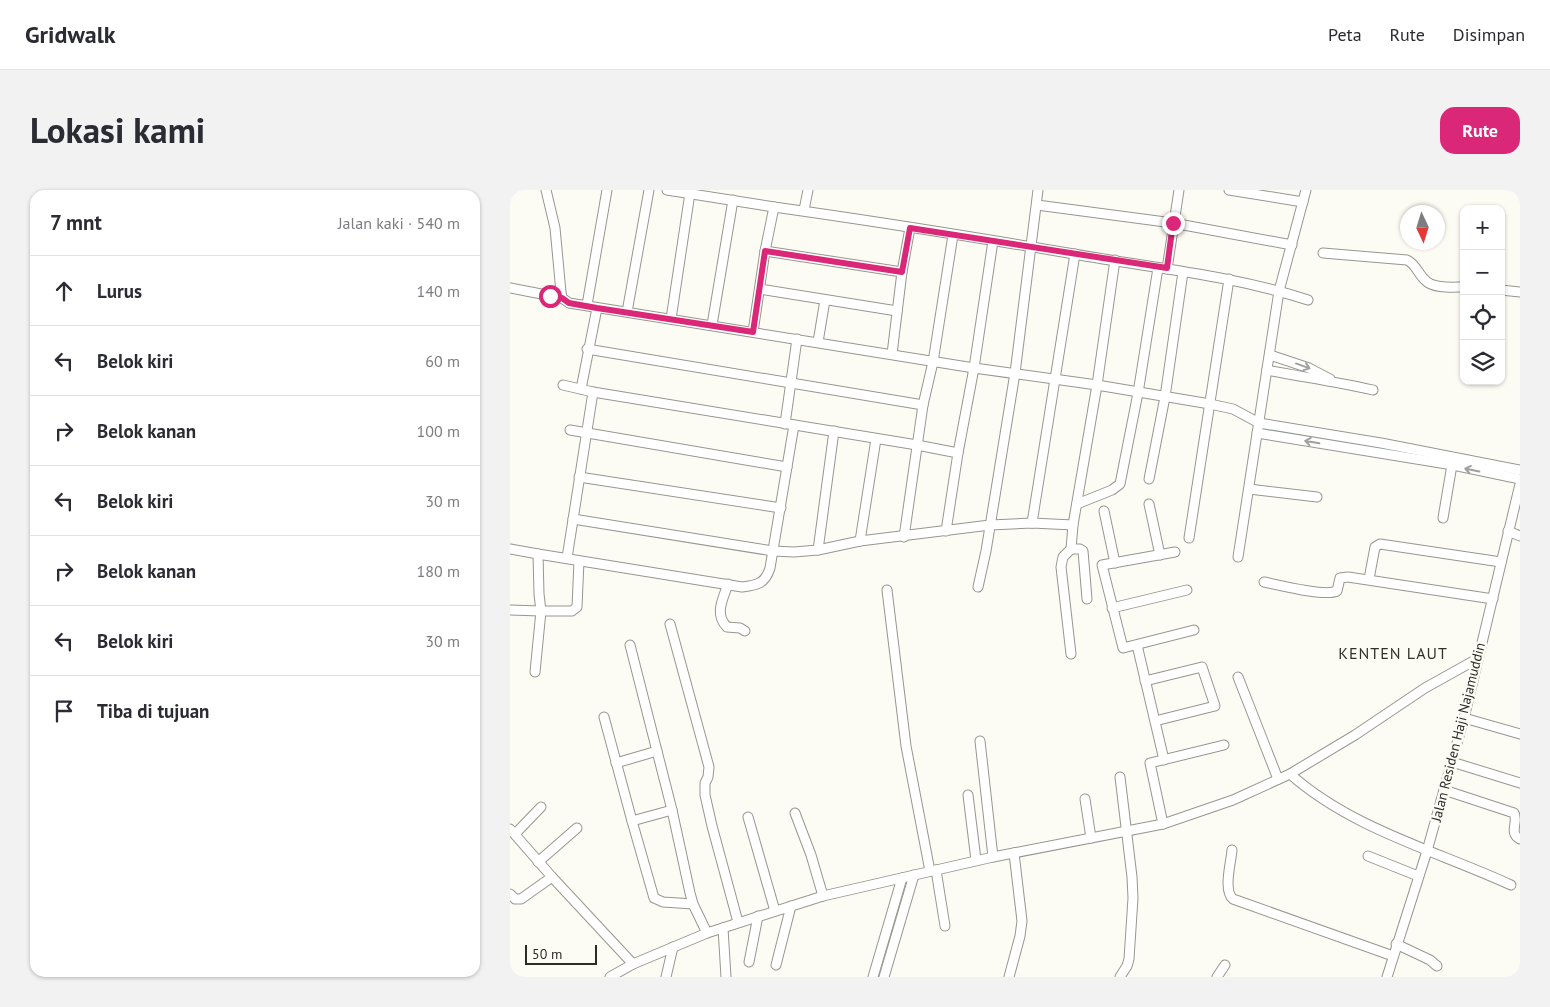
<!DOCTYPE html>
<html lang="id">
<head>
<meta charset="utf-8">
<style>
  body { margin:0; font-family:"PT Sans",sans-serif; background:#f2f2f3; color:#2b2b33 }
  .controls { position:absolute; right:15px; top:15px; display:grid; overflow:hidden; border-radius:10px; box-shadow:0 1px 4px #0004 }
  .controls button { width:45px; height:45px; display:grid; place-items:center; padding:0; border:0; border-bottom:1px solid #e1e1e2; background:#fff; color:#2b2b33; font:25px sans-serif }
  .compass { position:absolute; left:890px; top:15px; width:45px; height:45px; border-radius:50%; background:#fff; box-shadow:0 1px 4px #0004; rotate:176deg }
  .scale { position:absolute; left:15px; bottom:12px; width:72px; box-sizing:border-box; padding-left:5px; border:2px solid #2b2b28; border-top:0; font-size:14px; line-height:18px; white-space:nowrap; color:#2b2b28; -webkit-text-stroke:4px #fcfbf4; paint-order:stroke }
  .stop { position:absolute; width:15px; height:15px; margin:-11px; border:4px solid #db2777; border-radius:50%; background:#fff }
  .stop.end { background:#db2777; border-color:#fff; box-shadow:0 1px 5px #0008 }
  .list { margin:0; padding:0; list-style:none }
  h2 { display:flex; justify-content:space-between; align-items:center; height:65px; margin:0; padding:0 20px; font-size:21px }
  h2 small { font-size:16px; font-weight:400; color:#7c7c81 }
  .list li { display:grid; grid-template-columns:32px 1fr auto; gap:15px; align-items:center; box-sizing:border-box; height:70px; padding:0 20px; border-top:1px solid #e1e1e2 }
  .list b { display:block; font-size:19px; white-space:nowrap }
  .list em { font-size:16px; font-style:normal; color:#7c7c81 }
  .icon { flex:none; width:28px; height:28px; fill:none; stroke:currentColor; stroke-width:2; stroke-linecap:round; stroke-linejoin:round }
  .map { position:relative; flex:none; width:1010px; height:787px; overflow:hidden; border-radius:15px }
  header { display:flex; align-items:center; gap:30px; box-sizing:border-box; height:70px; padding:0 25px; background:#fff; border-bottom:1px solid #e1e1e2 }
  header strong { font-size:24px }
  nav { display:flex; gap:28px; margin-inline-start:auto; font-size:18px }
  .intro { display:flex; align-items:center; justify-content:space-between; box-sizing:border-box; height:120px; padding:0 30px }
  h1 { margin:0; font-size:35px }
  .button { padding:12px 22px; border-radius:15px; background:#db2777; color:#fff; font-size:18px; font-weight:700 }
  main { display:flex; gap:30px; padding:0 30px }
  aside { flex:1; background:#fff; border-radius:15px; box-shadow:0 1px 4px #0004 }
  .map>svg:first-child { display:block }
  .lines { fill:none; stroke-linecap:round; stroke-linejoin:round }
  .street-casing { stroke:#979790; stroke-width:11 }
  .street { stroke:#fff; stroke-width:9 }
  .oneway { stroke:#a0a09e }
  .route { stroke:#db2777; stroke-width:6 }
  .labels { text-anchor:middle; stroke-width:5; stroke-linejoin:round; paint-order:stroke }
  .street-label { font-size:14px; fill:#2b2b28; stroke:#fcfbf4 }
  .quarter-label { font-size:16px; letter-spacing:1px; fill:#31312b; stroke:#fcfbf4 }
</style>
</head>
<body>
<header>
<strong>Gridwalk</strong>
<nav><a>Peta</a><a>Rute</a><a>Disimpan</a></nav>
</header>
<div class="intro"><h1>Lokasi kami</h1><a class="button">Rute</a></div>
<main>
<aside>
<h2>7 mnt<small>Jalan kaki · 540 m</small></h2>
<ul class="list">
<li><svg class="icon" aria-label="ahead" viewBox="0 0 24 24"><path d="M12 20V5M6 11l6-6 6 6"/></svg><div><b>Lurus</b></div><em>140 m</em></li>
<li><svg class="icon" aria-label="left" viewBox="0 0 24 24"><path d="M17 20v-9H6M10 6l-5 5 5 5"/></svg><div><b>Belok kiri</b></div><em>60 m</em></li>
<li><svg class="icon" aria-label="right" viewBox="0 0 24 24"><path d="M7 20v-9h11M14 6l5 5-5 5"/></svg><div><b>Belok kanan</b></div><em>100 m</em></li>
<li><svg class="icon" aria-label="left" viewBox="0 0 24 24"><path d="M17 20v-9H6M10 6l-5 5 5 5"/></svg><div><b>Belok kiri</b></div><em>30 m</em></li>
<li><svg class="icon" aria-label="right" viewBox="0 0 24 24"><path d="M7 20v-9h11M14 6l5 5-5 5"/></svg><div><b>Belok kanan</b></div><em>180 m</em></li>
<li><svg class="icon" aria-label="left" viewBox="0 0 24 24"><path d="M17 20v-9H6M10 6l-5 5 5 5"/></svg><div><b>Belok kiri</b></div><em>30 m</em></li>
<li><svg class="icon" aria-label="arrive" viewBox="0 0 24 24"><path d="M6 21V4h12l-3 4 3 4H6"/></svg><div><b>Tiba di tujuan</b></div></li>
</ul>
</aside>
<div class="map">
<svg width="1010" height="787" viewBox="0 0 1010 787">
  <rect width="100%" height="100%" fill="#fcfbf4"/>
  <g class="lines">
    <g class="street-casing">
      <g id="street">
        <polyline points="36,0 45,38 51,102 52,108 59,113 464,178 587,195 700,214 723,219 749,233 871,253 1010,280"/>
        <polyline points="157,0 264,17"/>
        <polyline points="719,0 793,12"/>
        <polyline points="527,15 663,33 782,55"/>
        <polyline points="294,20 298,0"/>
        <polyline points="255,61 392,82"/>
        <path d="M813 63 897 70C906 74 908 84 915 90 923 99 943 97 954 97"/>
        <polyline points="657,79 669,0"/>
        <polyline points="0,98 52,108"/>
        <polyline points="250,99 387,121"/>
        <polyline points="991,100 1010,102"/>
        <polyline points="77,115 97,0"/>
        <polyline points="117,122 139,0"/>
        <polyline points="161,129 180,3"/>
        <polyline points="202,135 223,10"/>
        <path d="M243 142 255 61 264 17C364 31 464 47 564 64 642 78 722 85 798 110"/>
        <polyline points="308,152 315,110"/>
        <polyline points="77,159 413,215"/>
        <polyline points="382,164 392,82 400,38"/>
        <polyline points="760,165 799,178 820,189"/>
        <path d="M757 180C793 187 828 192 863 200"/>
        <polyline points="53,195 83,202 407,255 448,263"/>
        <polyline points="71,199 87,118"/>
        <polyline points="275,234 287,149"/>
        <polyline points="60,240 277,277"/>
        <polyline points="747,243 943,275 1010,289"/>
        <polyline points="69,287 271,318"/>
        <polyline points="639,289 655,207 673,82"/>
        <polyline points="739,299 807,307"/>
        <polyline points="567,314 602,300 610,294 628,203 648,78"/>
        <polyline points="639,314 650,365"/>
        <polyline points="594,321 605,373"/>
        <polyline points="933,328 943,269"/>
        <polyline points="63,329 263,361 284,362 308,360 350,351 480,335 522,333 563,335"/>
        <polyline points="522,333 565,64"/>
        <polyline points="436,341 448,263 464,178 483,51"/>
        <polyline points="998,341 1010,346"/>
        <polyline points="394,347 413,215 423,172 443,45"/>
        <polyline points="679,348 719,89"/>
        <polyline points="350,351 366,249"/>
        <polyline points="0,359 28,364"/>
        <polyline points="561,359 570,359 573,361 577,409"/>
        <polyline points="308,360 324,241"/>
        <polyline points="665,362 592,375 613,458 684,440"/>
        <polyline points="728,367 769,101 796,0"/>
        <polyline points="57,368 83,202"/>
        <polyline points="859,389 865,357 870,354 991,372"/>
        <path d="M754 392C769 395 815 407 827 401L830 388 838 387 983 409"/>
        <path d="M218 394C213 409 204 424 217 437L230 438 235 441"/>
        <polyline points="468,397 476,361 505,183 528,0"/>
        <polyline points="377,400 396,556 420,681"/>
        <polyline points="602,418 677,400"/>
        <path d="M0 420 31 421 29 404 28 364 232 397C247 395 255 394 260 378L284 235"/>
        <polyline points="160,434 199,577 198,587 195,593 195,605 202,636 228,732"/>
        <polyline points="120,455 162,620 180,703 183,714 197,743"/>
        <polyline points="627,455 654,570"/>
        <polyline points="561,464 551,377 553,367 561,359 563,335 587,195 605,70"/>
        <polyline points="25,482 31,421 62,421 67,417 69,371"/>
        <polyline points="728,487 768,589"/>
        <polyline points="635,491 692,477 705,516 645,531"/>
        <polyline points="94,527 122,631 162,620"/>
        <polyline points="954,528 1010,544"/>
        <polyline points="470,551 483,667"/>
        <polyline points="942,572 1010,593"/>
        <polyline points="106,573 147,561"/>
        <path d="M780 584C842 639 927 661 1001 695"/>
        <path d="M934 600 1004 623C1009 632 998 643 1010 649"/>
        <polyline points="458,605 466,670"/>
        <polyline points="575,609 581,648"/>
        <polyline points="285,623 301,665 313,706"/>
        <polyline points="238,627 265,721"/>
        <polyline points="122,631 144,708 153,712 183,714"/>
        <polyline points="653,634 640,573 714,555"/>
        <polyline points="0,639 42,687 123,774"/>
        <polyline points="5,644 31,617"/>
        <path d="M722 660C721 673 713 700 723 709L883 766"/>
        <polyline points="858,666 908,686"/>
        <polyline points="28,672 67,638"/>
        <polyline points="426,680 435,736"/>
        <polyline points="0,704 5,709 11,709 42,687"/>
        <polyline points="213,738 216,787"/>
        <polyline points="886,754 920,770 927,776"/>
        <polyline points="239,772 248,726"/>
        <polyline points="266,775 281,716"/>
        <polyline points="100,787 123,774 197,743 313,706 483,667 653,634 723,610 780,584 845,545 915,498 967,469"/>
        <polyline points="156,787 163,757"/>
        <polyline points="363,787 392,688"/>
        <polyline points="374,787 404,685"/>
        <polyline points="499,787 510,746 512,731 504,663"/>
        <polyline points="610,787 617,776 619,769 623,708 622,687 610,587"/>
        <polyline points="707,787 715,775"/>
        <polyline points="877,787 917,661 954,528 1010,294"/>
      </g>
    </g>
    <use href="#street" class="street"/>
  </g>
  <defs><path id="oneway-shaft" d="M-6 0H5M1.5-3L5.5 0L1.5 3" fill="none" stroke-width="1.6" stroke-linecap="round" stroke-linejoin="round" transform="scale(1.25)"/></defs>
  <g class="oneway">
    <use href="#oneway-shaft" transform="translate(793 176) rotate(20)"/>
    <use href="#oneway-shaft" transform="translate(802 252) rotate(-170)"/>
    <use href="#oneway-shaft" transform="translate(962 280) rotate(-168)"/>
  </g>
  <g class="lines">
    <polyline class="route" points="40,106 52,108 59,113 87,118 243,142 255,61 392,82 400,38 657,78 663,33"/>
  </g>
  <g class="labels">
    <g class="street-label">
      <text transform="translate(948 542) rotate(-76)" y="5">Jalan Residen Haji Najamuddin</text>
    </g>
    <g class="quarter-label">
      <text x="883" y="469">KENTEN LAUT</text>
    </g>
  </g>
</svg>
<div class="controls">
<button>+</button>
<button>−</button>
<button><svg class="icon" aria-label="locate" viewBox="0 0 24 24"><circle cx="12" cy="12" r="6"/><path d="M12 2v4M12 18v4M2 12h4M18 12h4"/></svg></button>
<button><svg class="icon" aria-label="layers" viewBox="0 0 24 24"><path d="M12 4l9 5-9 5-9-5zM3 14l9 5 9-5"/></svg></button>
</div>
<svg class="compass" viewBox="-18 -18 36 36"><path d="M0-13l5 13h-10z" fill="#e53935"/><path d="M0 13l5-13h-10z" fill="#7c7c81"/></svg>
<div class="scale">50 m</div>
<div class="stop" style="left:40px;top:106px"></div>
<div class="stop end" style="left:663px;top:33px"></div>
</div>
</main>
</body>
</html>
